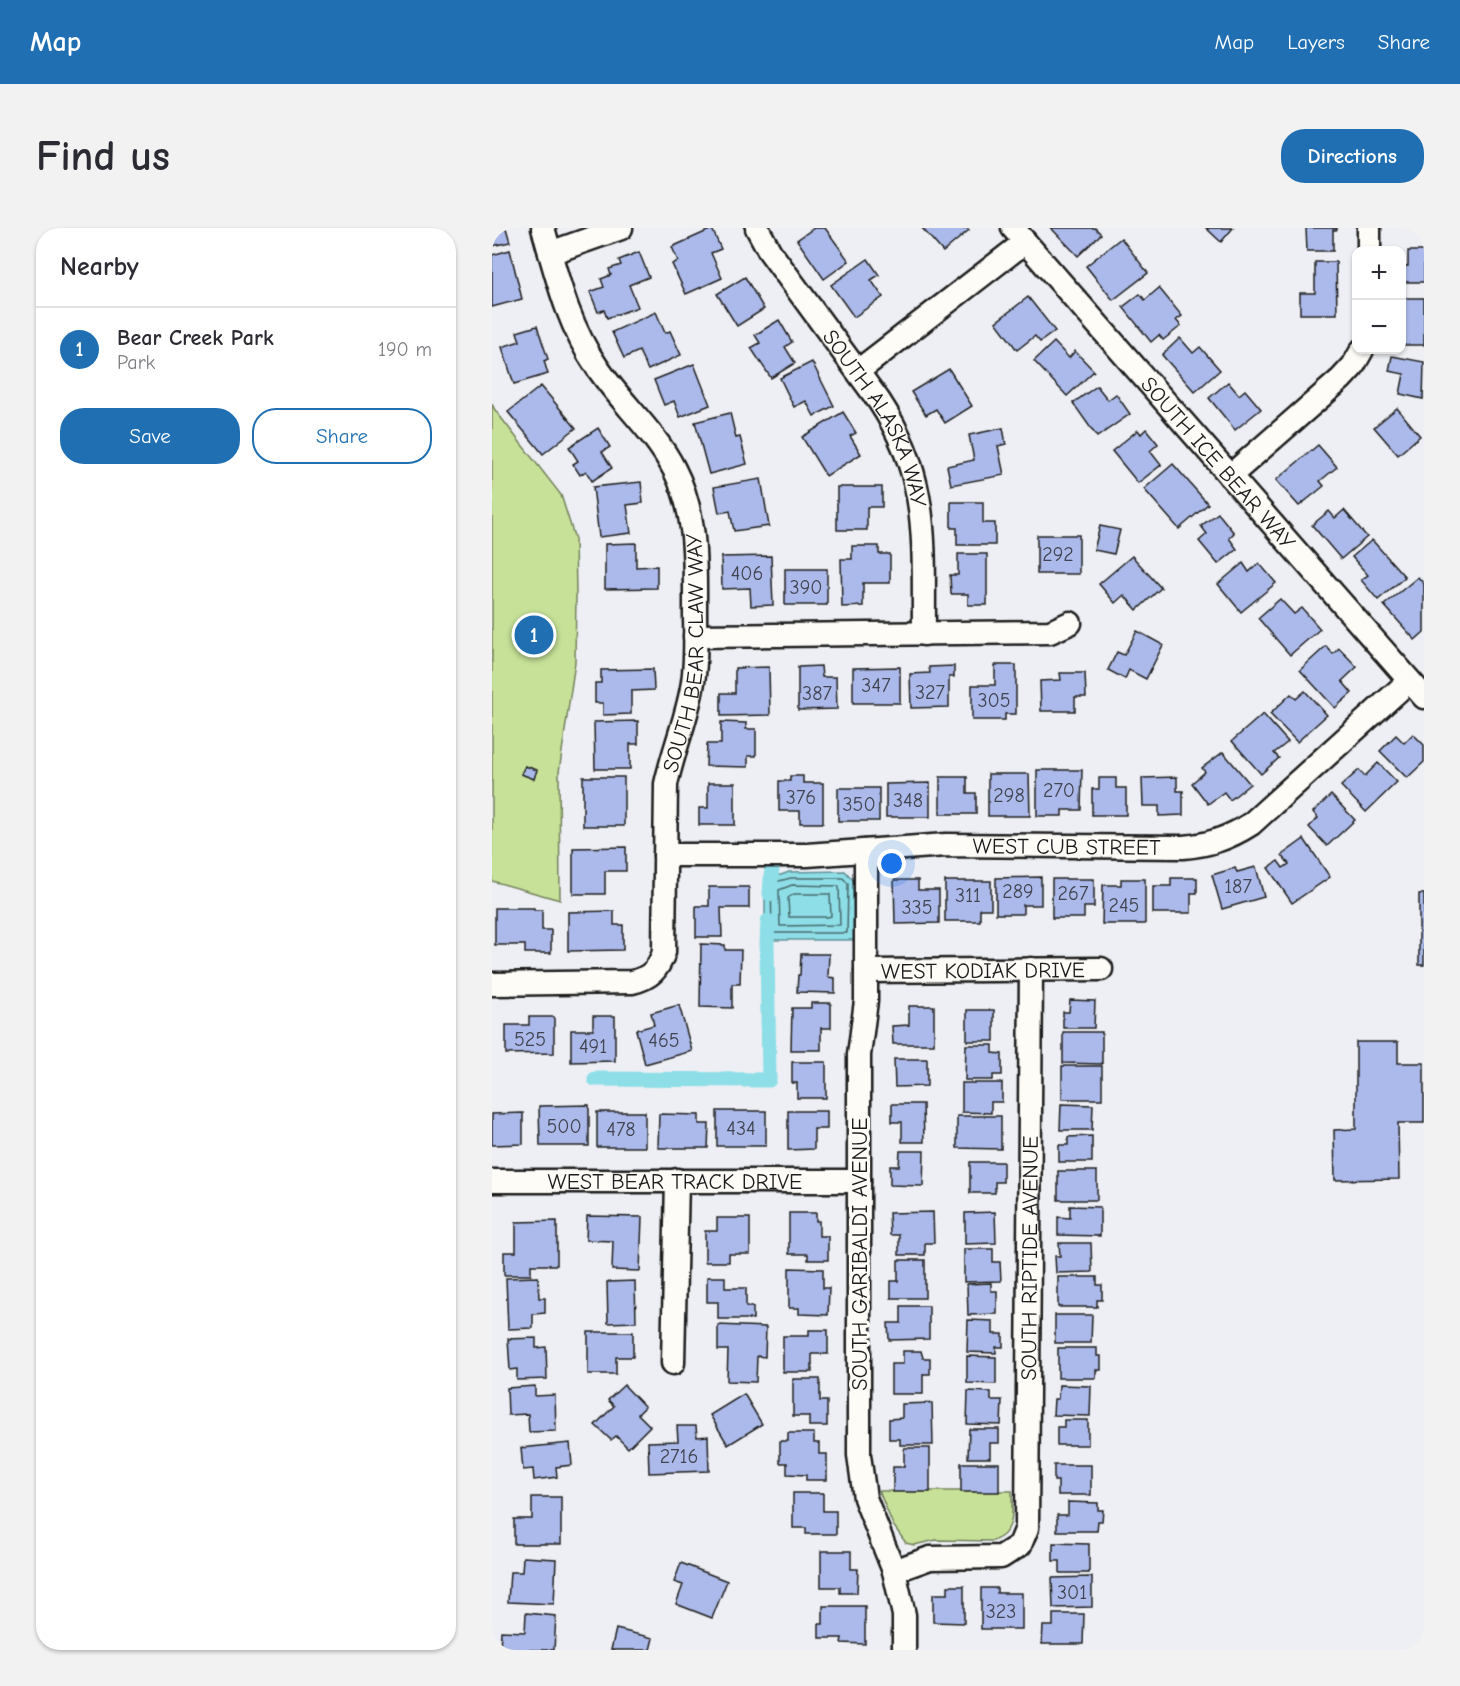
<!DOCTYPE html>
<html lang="en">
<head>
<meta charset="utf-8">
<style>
  body { margin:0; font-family:"Comic Neue",sans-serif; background:#f2f2f3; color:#2b2b33 }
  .controls { position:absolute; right:18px; top:18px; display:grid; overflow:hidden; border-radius:12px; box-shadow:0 2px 4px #0004 }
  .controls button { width:54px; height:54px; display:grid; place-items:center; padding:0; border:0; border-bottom:2px solid #e1e1e2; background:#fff; color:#2b2b33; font:30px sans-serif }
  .you { position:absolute; left:400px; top:636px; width:21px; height:21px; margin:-15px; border:4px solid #fff; border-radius:50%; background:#1a73e8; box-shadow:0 0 0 9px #1a73e833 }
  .badge { display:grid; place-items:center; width:39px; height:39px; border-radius:50%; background:#1f6fb2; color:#fff; font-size:20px; font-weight:700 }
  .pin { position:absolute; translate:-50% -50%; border:3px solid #fff; box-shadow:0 2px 6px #0006 }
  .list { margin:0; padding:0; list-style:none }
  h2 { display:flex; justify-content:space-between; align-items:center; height:78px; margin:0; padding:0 24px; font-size:26px }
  h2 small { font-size:20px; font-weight:400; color:#7c7c81 }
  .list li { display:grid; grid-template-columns:39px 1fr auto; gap:18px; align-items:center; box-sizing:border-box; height:84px; padding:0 24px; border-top:2px solid #e1e1e2 }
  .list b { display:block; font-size:22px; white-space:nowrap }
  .list p { margin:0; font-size:20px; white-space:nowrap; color:#7c7c81 }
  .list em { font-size:20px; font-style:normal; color:#7c7c81 }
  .actions { display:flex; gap:12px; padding:18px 24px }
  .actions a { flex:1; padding:14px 0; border:2px solid #1f6fb2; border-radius:24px; text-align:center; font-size:21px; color:#1f6fb2 }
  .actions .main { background:#1f6fb2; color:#fff }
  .map { position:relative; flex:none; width:932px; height:1422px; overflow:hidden; border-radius:24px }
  header { display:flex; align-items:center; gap:36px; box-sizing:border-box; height:84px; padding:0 30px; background:#1f6fb2; color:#fff }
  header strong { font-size:28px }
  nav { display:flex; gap:33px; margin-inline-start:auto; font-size:21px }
  .intro { display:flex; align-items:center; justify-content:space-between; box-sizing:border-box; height:144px; padding:0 36px }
  h1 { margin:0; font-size:42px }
  .button { padding:15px 27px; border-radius:24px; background:#1f6fb2; color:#fff; font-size:21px; font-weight:700 }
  main { display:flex; gap:36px; padding:0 36px }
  aside { flex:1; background:#fff; border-radius:24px; box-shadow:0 2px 4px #0004 }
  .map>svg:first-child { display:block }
  .green { fill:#c7e298; stroke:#727f5a; stroke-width:1.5 }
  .water { fill:#8ddee7; stroke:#609096; stroke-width:1.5 }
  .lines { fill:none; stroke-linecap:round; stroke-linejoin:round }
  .shore { stroke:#496a6d; stroke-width:1.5 }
  .canal { stroke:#8ddee7; stroke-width:15 }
  .building { fill:#abbaea; stroke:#1c1c1c; stroke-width:1.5 }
  .minor-casing { stroke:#1c1c1c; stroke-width:27 }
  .minor { stroke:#fdfcf7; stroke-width:22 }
  .labels { text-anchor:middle; stroke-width:6; stroke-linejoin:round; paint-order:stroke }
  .number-label { font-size:20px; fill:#404450 }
  .street-label { font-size:22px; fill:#1c1c1c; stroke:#fdfcf7 }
</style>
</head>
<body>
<header>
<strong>Map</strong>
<nav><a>Map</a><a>Layers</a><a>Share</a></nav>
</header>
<div class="intro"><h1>Find us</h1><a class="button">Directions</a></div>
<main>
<aside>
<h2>Nearby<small></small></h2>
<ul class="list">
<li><span class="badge">1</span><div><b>Bear Creek Park</b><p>Park</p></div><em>190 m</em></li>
</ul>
<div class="actions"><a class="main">Save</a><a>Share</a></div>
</aside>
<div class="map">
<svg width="932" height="1422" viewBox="0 0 932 1422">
  <rect width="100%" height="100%" fill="#edeff4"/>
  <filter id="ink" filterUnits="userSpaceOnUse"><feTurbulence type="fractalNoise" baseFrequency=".0167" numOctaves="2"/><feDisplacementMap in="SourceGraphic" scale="12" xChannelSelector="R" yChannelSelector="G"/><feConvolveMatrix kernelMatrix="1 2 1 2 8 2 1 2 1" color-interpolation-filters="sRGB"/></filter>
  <g filter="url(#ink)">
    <g class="green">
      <polygon points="0,176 3,182 69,267 83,311 84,367 83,434 67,544 68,672 0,653"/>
      <path d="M387 1263H520C520 1284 524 1304 501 1313L444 1312 422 1317 414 1315 401 1297Z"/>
    </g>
    <polygon class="water" points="353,643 362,653 362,712 273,712 273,647 289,647 297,644"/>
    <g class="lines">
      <g class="shore">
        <polygon points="299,650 351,650 356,656 355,705 280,705 279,655"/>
        <polygon points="300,657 347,658 348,697 288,698 287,662"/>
        <polygon points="302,666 338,666 339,688 336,689 297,689 296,670"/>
      </g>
      <g class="canal">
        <polyline points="278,666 280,639"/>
        <polyline points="103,851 277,852 275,716 276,693"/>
      </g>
    </g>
    <g class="building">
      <polygon points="0,0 14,0 18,14 0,18"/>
      <polygon points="322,0 333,0 357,33 332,51 305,12"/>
      <polygon points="430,0 475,0 477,2 451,24"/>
      <polygon points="559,0 603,0 609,6 586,28"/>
      <polygon points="714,0 741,0 729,14"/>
      <polygon points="814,0 845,0 845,2 841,2 841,23 815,23"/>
      <polygon points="220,1 229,21 219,25 230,50 194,66 180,36 186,33 180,19"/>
      <polygon points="629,10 656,45 621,72 594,38"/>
      <polygon points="18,22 30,71 0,79 0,27"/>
      <polygon points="916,23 932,23 932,54 910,54 910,38 916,38"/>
      <polygon points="147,24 157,49 137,57 146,79 115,90 112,82 106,84 98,64 112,59 109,51 119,47 117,41 129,37 127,32"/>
      <polygon points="376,31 387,47 379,52 391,69 362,89 339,57"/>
      <polygon points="823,34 844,34 845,86 808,86 808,65 823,65"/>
      <polygon points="253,49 272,81 245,98 225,66"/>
      <polygon points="667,60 690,88 684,92 689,98 671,112 667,107 659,114 631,79 648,66 653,72"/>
      <polygon points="536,69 563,103 548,114 543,108 525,122 504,94"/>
      <rect x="910" y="70" width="22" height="47"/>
      <polygon points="164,84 173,105 178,103 189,127 156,142 147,123 132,130 120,104"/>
      <polygon points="287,92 300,114 293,119 303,135 279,150 259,120 268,115 263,107"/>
      <polygon points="45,98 56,131 52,133 56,146 22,156 10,119 28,113 25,104"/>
      <polygon points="688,110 701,125 708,119 728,142 703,164 670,127"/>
      <polygon points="562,114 577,130 583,123 602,143 575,168 542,133"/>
      <polygon points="900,128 932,134 931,171 908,166 912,146 897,143"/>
      <polygon points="320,134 342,178 322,188 314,173 302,179 288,150"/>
      <polygon points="202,136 218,177 188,189 182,173 172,177 162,152"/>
      <polygon points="457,141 480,178 453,195 444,181 434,187 419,164"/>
      <polygon points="736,154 747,167 753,162 769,181 743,202 717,170"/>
      <polygon points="49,158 84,200 51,226 16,184"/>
      <polygon points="605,158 616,172 624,166 638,186 605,209 581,175"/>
      <polygon points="905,180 928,208 906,227 882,199"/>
      <polygon points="351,184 364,205 358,208 369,226 334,248 310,209"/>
      <polygon points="238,185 244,210 248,209 255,236 217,246 203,194"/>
      <polygon points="106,200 118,219 110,224 120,240 100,253 94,243 88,247 81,236 86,233 77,219"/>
      <polygon points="511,200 514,216 506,218 512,247 459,257 455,238 482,232 477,207"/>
      <polygon points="654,201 666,216 658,223 669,237 646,255 620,223 646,202 649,206"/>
      <polygon points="826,217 845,239 828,253 832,258 807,278 784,252"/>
      <polygon points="681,236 716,276 687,301 652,261"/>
      <polygon points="269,251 277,298 242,303 238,283 227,285 222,259"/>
      <polygon points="149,254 151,275 135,277 139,305 107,309 101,259"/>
      <polygon points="345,259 390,259 390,279 375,279 375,302 345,302"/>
      <polygon points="459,274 491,274 491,295 503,295 503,317 465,317 465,300 459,300"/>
      <polygon points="852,282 875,309 849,331 820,297 837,283 843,290"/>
      <polygon points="726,285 742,305 737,310 745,321 726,336 707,313 715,306 709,298"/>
      <polygon points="608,298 628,302 622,326 602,322"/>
      <rect x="545" y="307" width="42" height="39"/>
      <polygon points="880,312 913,349 886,372 869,352 876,347 860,329"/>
      <polygon points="144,315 144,339 165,338 165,360 113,361 113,316"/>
      <polygon points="360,318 387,318 387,326 398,326 398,355 371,355 371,378 350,379 349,331 360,331"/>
      <polygon points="466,326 495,326 495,377 476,377 476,366 459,366 458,347 466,347"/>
      <polygon points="279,328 281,377 259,378 258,360 230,361 229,329"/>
      <polygon points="640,328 669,360 645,382 632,367 623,375 607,356"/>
      <polygon points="751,335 757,344 767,335 784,355 749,384 726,356"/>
      <rect x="293" y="341" width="42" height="36"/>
      <polygon points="926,349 932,356 932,404 923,412 892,377"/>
      <polygon points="788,371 802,386 810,380 828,401 798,427 766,390"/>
      <polygon points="645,403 671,417 654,451 637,442 633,451 616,442 625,424 632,427"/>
      <polygon points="834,418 841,426 847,420 865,439 850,453 860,465 843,480 808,442"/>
      <polygon points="503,437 524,437 524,486 513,486 513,492 480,492 480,457 503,457"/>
      <polygon points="329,438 330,449 344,449 345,481 306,482 306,439"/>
      <polygon points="462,438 462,449 457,449 457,479 419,480 418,446 438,445 437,439"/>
      <polygon points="277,439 278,487 229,488 229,465 243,465 243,440"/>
      <polygon points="408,439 408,475 361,475 361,440"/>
      <polygon points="161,441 162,462 139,463 139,486 111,487 111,475 103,475 103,455 109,455 109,442"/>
      <polygon points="568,445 593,445 594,469 583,469 583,483 549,483 548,453 569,452"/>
      <polygon points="813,463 835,487 805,514 778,486 799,466 804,471"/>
      <polygon points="771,486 796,514 782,525 787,530 769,546 740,513"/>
      <polygon points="146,493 146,516 138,516 138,541 103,541 102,494"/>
      <polygon points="229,494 254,495 254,501 264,501 264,528 256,528 256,539 214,538 215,516 229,516"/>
      <polygon points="921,506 932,517 932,534 915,550 888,523 904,507 912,515"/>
      <polygon points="731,524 758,556 738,572 732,564 716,576 700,555 713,544 710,540"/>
      <polygon points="886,535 905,554 874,584 849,558 867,542 873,548"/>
      <polygon points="33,538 45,542 42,551 29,546"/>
      <polygon points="545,542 590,542 589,582 570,582 570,588 545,588"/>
      <polygon points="496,546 537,546 538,588 496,588"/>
      <polygon points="298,548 311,548 311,555 331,555 331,595 308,595 308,583 287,583 287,553 298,553"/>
      <rect x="91" y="549" width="41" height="49"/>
      <polygon points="448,549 475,549 475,565 484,565 484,586 448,586"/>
      <polygon points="685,549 685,563 691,563 691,587 667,588 667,578 651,578 650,550"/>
      <polygon points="607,550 624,550 624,560 634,560 634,587 600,587 600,561 607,561"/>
      <polygon points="216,555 243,555 243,597 207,597 207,580 216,580"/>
      <polygon points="438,555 438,589 394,589 394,556"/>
      <rect x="346" y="560" width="41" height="33"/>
      <polygon points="839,567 863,592 835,618 817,599 826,590 821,584"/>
      <polygon points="812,611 838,649 800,675 776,640 786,633 791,640 797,636 790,627"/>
      <polygon points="134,619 134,643 113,643 113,666 81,666 81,620"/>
      <polygon points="764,639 772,669 730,681 720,647 743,640 745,644"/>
      <polygon points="549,649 549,677 531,677 531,686 504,686 504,650"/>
      <polygon points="679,650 705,650 705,665 699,665 699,685 661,685 661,658 679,658"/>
      <polygon points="560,651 602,651 602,679 592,679 592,690 560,690"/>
      <polygon points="629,651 653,651 653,696 610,696 611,657 629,657"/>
      <polygon points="402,652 426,652 426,662 447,662 447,695 403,696"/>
      <polygon points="453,653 499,653 499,681 488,681 488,693 453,693"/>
      <polygon points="217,659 257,659 257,680 229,680 230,709 204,709 204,678 217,678"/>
      <rect x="927" y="666" width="5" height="71"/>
      <polygon points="3,680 42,680 42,682 50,682 50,702 59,702 59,725 33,725 33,717 3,717"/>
      <polygon points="122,683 122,697 131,697 131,722 76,723 76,684"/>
      <polygon points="209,716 233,717 233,722 249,722 248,756 240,756 240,780 208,779"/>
      <polygon points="309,726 337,726 336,749 343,750 343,765 305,764 306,747 308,747"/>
      <polygon points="578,772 603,773 602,800 571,800 571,784 577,784"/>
      <polygon points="319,775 339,775 339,800 329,800 329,822 299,822 300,780 319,780"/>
      <polygon points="187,777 200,823 153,836 144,802 162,797 159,785"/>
      <polygon points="417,778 442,778 442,816 401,816 400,798 417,797"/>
      <rect x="475" y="782" width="27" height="31"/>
      <polygon points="101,788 123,788 123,833 79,834 79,802 101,802"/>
      <polygon points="37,789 62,789 62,825 14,826 14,797 37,797"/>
      <polygon points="571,804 610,804 610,836 571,835"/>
      <polygon points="864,814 906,814 906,835 932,835 932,895 906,895 907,951 843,952 842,902 864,901"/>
      <polygon points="474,817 501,817 501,825 510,826 510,847 501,847 501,852 473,852"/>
      <polygon points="402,831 435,831 435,858 403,859"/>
      <polygon points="300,834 334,834 334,870 305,870 305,855 300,855"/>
      <rect x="570" y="838" width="40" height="33"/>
      <polygon points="470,855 510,855 510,874 499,874 499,885 470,884"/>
      <polygon points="400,876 431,876 432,914 410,914 410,894 400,894"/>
      <polygon points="569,876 601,877 600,902 568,902"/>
      <polygon points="97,877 97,918 48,918 47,878"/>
      <rect x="225" y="883" width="49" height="35"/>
      <polygon points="296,883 335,883 335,901 322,901 322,921 296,922"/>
      <rect x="105" y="884" width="48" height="35"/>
      <polygon points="31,885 31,916 0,917 0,886"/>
      <polygon points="167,886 207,887 207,896 217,896 216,920 166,920"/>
      <polygon points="465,888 509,888 509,921 465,920"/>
      <polygon points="600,908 600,934 567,934 567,917 576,917 576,909"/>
      <polygon points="408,923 432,923 431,958 398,957 398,938 407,938"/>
      <polygon points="478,934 511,934 511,954 503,954 503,965 478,965"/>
      <rect x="566" y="943" width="39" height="29"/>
      <polygon points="578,978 608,979 608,1008 566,1007 566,989 578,990"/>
      <polygon points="441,984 442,1015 433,1015 433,1027 407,1027 407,1007 398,1007 397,985"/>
      <polygon points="503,984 504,1015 473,1016 473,985"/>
      <polygon points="297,985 324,985 324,993 327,993 327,1008 336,1008 336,1032 316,1032 316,1026 297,1026"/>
      <polygon points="95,988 150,989 148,1043 120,1042 121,1013 94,1012"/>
      <polygon points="225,990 258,990 258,1026 237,1026 237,1034 213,1034 213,1003 225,1003"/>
      <polygon points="65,993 65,1037 39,1037 39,1047 12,1047 12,1024 24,1024 24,994"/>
      <polygon points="567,1015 599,1015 600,1044 564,1045 563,1028 568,1028"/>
      <polygon points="472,1021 501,1021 501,1034 508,1034 509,1053 472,1054"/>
      <polygon points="406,1032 433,1032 433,1070 399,1070 399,1053 406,1053"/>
      <polygon points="297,1040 331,1041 331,1060 337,1060 336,1087 307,1086 307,1080 297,1080"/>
      <polygon points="46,1049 47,1070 53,1070 53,1085 41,1086 41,1100 16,1101 14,1050"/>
      <polygon points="215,1049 233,1049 233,1060 254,1060 254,1079 261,1079 261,1091 226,1091 226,1074 215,1074"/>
      <polygon points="566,1049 605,1049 605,1057 610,1057 610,1072 605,1072 605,1079 566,1079"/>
      <polygon points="143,1053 144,1094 116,1095 115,1054"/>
      <polygon points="499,1055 499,1063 505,1063 505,1086 476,1087 475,1056"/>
      <polygon points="409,1078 437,1078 437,1111 397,1112 396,1095 409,1095"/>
      <polygon points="563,1087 600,1087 599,1115 563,1115"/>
      <polygon points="476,1092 501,1093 501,1106 511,1106 511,1119 504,1119 504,1125 475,1124"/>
      <polygon points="226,1097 274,1099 273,1129 265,1128 264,1154 235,1153 236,1122 226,1122"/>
      <polygon points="317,1102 336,1102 336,1126 320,1126 320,1144 291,1144 291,1108 317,1108"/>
      <polygon points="96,1104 141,1104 141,1129 124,1129 124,1146 96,1146"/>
      <polygon points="44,1110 44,1120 54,1119 55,1151 25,1152 25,1141 18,1142 16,1111"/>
      <polygon points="566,1120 605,1120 605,1128 609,1128 609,1142 604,1142 604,1150 566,1150"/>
      <polygon points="411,1123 429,1123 431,1130 438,1130 438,1146 431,1146 431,1166 399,1166 399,1136 411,1136"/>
      <polygon points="475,1128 504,1129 504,1156 475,1155"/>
      <polygon points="301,1151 328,1151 328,1173 335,1173 335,1198 317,1198 317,1188 301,1188"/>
      <polygon points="132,1157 153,1179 146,1186 158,1198 136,1220 124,1208 119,1212 103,1197 122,1178 116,1172"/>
      <polygon points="567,1157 599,1158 598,1188 561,1187 562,1171 566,1171"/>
      <polygon points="43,1158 43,1168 63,1167 64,1203 37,1204 36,1186 16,1187 15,1160"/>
      <polygon points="476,1163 499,1164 499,1172 510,1172 509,1197 475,1196"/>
      <polygon points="252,1166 270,1196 236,1217 218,1187"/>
      <polygon points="440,1175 441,1217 408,1217 408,1211 397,1211 397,1191 410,1190 410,1176"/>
      <polygon points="572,1192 596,1192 596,1217 565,1217 565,1199 572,1199"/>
      <polygon points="185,1198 204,1198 205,1209 216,1208 217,1243 157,1245 156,1214 186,1213"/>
      <polygon points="477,1201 507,1201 507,1215 498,1215 498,1230 476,1230"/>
      <polygon points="296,1205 322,1205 322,1215 327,1215 327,1226 335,1226 335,1252 314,1252 314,1247 295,1246 295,1235 288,1235 288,1213 296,1213"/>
      <polygon points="78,1215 80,1237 64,1239 65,1249 42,1252 41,1241 31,1242 29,1220"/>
      <polygon points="412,1220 438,1220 438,1264 401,1264 401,1239 412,1239"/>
      <rect x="469" y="1235" width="38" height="29"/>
      <polygon points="562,1237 599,1237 599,1267 566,1267 566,1253 562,1253"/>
      <polygon points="301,1265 331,1265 331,1283 344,1283 344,1306 314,1306 314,1300 301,1300"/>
      <polygon points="40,1269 69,1269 69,1316 22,1316 22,1291 40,1291"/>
      <polygon points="576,1274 606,1275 606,1282 611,1282 610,1293 606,1293 605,1303 565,1303 565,1287 576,1287"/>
      <polygon points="561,1315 597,1316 597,1345 568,1345 568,1333 561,1333"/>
      <polygon points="329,1323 359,1323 359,1341 366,1341 365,1365 348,1365 348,1359 329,1359"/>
      <polygon points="31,1329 64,1331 62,1376 16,1374 18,1344 30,1344"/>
      <polygon points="189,1335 235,1353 220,1390 184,1376 191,1357 182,1354"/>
      <polygon points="600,1349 600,1379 561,1380 560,1350"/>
      <polygon points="456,1358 472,1358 472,1395 441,1394 441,1366 456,1366"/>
      <polygon points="489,1360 505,1360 505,1365 530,1365 530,1401 489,1401"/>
      <polygon points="331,1378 373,1378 373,1416 349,1415 350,1410 327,1410 327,1396 331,1396"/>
      <polygon points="34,1385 64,1388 62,1422 8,1422 9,1403 33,1404"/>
      <polygon points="561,1386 592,1386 591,1416 550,1416 551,1398 561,1398"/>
      <polygon points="124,1401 161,1410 158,1422 119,1422"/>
    </g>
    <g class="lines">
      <g class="minor-casing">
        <g id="minor">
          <path id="s1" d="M265 0 278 24 387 173C439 251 431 317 432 406"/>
          <path id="s2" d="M521 0 932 469"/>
          <polyline points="877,0 877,22"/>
          <polyline points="58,25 129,0"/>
          <polyline points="366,143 533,14"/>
          <polyline points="738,248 849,151 861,138 870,122"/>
          <polyline points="203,408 558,404 578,395"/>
          <polyline points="374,623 374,773 367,827 367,1227 373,1270 402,1343 412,1387 412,1422"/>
          <path id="s3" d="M173 627H315L454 617 691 619C717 617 737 610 759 596L917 453"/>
          <path id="s4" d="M374 743 609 741"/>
          <path id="s5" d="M0 756 140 754C158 750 166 742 172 724L174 556C181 524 194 493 200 460 205 435 203 408 203 383 203 334 205 285 182 241 162 202 129 175 105 139 76 97 65 49 51 0"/>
          <path id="s6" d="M0 953H367"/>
          <polyline points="181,1135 185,952"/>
          <path id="s7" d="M402 1343 438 1330 509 1329 528 1317 535 1300 539 741"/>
        </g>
      </g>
      <use href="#minor" class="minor"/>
    </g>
  </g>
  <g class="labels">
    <g class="number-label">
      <text x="566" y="333">292</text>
      <text x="255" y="352">406</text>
      <text x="314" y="366">390</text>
      <text x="384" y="464">347</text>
      <text x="438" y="471">327</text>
      <text x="325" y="472">387</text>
      <text x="502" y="479">305</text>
      <text x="567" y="569">270</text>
      <text x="517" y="574">298</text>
      <text x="309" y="576">376</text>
      <text x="416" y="579">348</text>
      <text x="367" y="583">350</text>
      <text x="746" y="665">187</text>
      <text x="526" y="670">289</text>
      <text x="581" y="672">267</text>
      <text x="476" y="674">311</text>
      <text x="632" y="684">245</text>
      <text x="425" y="686">335</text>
      <text x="38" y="818">525</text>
      <text x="172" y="819">465</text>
      <text x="101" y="825">491</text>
      <text x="72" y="905">500</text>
      <text x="249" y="907">434</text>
      <text x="129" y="908">478</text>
      <text x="187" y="1235">2716</text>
      <text x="580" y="1371">301</text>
      <text x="509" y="1390">323</text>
    </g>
    <g class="street-label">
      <text dy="8" stroke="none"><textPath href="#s1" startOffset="226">SOUTH ALASKA WAY</textPath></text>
      <text dy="8" stroke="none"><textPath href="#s2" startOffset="312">SOUTH ICE BEAR WAY</textPath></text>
      <text dy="8" stroke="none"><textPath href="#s5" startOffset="488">SOUTH BEAR CLAW WAY</textPath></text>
      <text dy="8" stroke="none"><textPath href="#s3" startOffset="402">WEST CUB STREET</textPath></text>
      <text dy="8" stroke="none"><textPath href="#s4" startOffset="117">WEST KODIAK DRIVE</textPath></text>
      <text dy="8" stroke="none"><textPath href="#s6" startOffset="183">WEST BEAR TRACK DRIVE</textPath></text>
      <text transform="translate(367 1026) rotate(-90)" y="8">SOUTH GARIBALDI AVENUE</text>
      <text dy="8" stroke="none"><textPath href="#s7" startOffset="420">SOUTH RIPTIDE AVENUE</textPath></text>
    </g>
  </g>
</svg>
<div class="controls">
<button>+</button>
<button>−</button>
</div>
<div class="you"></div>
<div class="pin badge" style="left:42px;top:407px">1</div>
</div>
</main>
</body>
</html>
